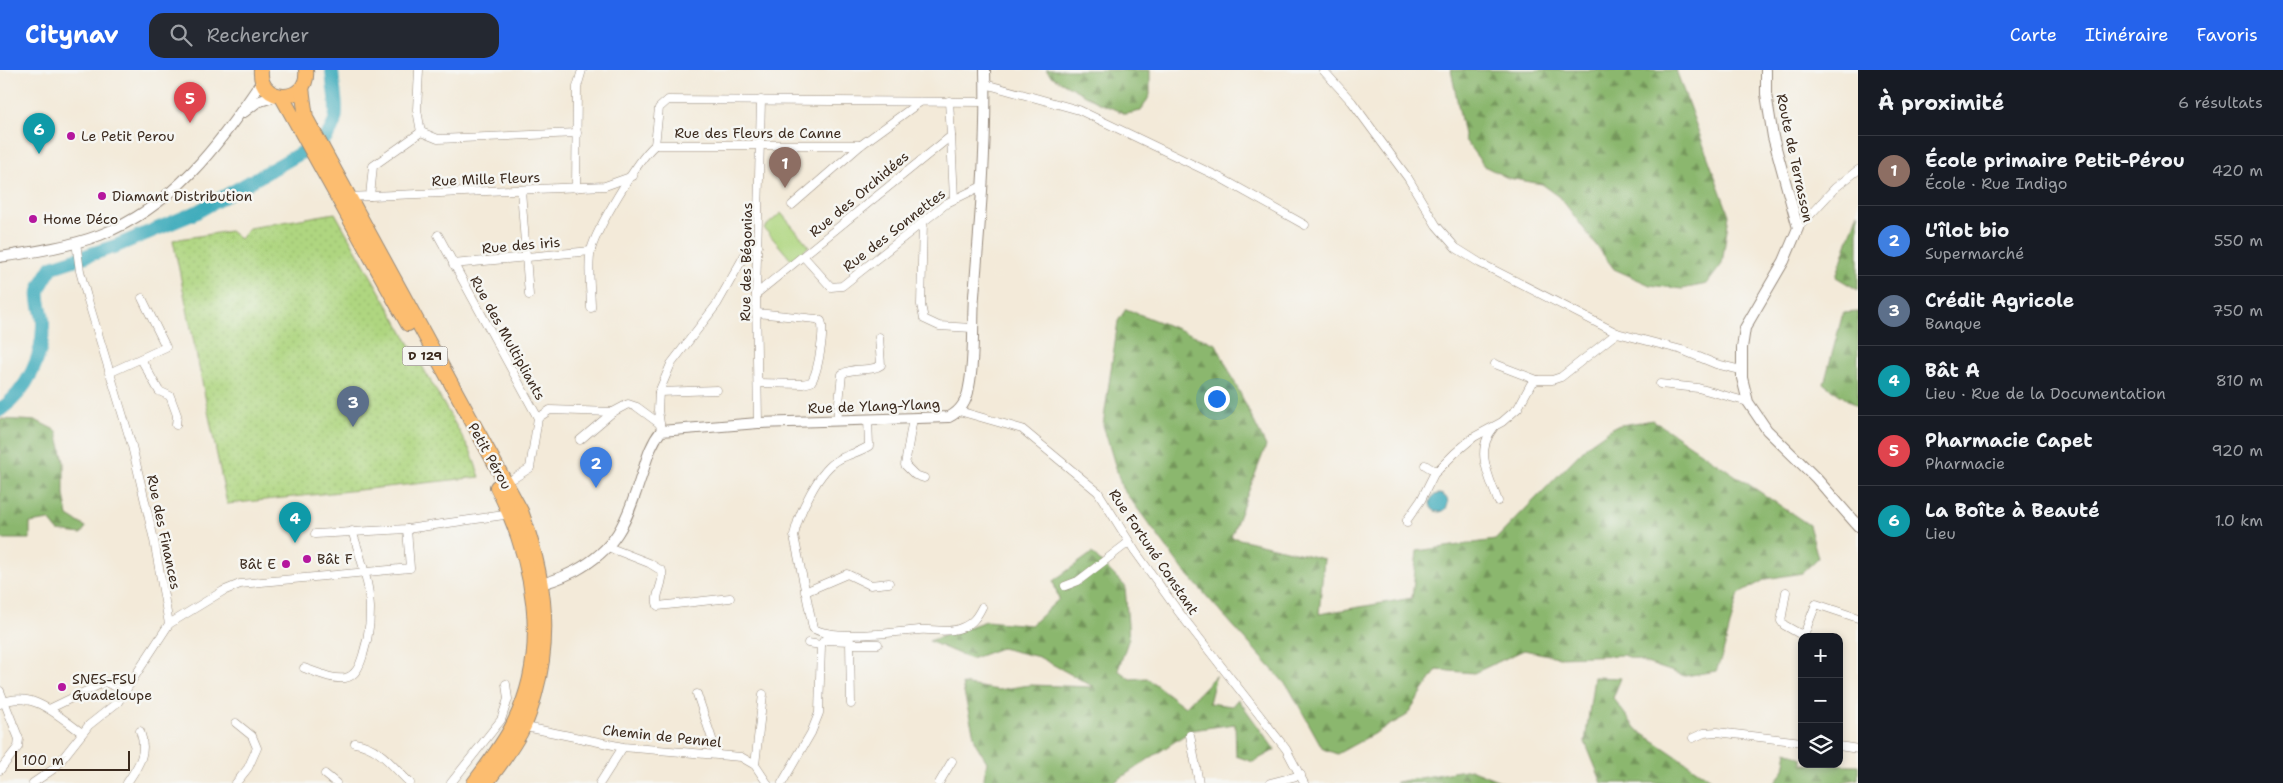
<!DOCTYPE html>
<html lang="fr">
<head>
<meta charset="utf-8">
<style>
  body { margin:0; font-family:"Shantell Sans",sans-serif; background:#242831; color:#f1f3f6 }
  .controls { position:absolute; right:15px; bottom:15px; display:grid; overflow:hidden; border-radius:10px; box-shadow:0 2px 8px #0003 }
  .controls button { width:45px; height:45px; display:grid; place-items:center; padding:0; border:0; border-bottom:1px solid #363941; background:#171b24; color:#f1f3f6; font:25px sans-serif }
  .scale { position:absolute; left:15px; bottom:12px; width:115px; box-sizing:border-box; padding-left:5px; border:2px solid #3b2a1e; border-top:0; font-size:14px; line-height:18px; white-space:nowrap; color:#3b2a1e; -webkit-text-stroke:4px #f6f6f2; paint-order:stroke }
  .you { position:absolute; left:1216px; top:328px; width:18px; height:18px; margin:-12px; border:4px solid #fff; border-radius:50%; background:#1a73e8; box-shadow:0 0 0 8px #1a73e833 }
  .badge { display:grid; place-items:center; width:32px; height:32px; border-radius:50%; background:#2563eb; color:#fff; font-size:16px; font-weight:700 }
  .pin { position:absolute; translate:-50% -41px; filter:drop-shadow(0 1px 2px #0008) }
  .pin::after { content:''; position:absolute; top:26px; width:18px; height:15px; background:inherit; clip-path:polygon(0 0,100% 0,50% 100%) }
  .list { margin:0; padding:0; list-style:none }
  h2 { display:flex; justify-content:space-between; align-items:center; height:65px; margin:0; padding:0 20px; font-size:21px }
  h2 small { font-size:16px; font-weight:400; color:#9ea1a6 }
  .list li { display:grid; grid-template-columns:32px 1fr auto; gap:15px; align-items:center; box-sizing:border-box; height:70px; padding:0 20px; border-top:1px solid #363941 }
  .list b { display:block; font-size:19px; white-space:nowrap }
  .list p { margin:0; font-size:16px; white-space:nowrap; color:#9ea1a6 }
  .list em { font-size:16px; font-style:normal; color:#9ea1a6 }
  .icon { flex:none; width:28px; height:28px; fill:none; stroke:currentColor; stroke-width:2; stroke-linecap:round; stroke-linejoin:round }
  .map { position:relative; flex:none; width:1858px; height:713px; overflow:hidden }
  header { display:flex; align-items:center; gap:30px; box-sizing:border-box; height:70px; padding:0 25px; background:#2563eb; color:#fff }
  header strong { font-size:24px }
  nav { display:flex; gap:28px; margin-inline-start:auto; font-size:18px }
  .search { width:350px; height:45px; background:#242831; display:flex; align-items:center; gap:12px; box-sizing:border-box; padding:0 18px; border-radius:15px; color:#9ea1a6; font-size:19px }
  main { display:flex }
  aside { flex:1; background:#171b24 }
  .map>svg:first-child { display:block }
  .grass { fill:url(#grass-dots); stroke:#75804f }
  .forest { fill:url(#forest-firs); stroke:#637046 }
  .green { fill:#afd680; stroke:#75804f }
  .water { fill:#3dabbb; stroke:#3c6a6c }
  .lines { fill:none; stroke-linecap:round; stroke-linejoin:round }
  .river { stroke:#3dabbb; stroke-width:14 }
  .minor-casing { stroke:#978a7c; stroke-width:9 }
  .tertiary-casing { stroke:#978a7c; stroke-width:12 }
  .trunk-casing { stroke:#978a7c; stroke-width:16 }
  .minor { stroke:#fff; stroke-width:8 }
  .tertiary { stroke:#fff; stroke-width:10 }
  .trunk { stroke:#fcbd6f; stroke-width:14 }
  .poi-dot { fill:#b5179e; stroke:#f6f6f2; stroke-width:2 }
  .labels { text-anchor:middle; stroke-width:5; stroke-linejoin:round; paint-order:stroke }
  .shield { fill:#f6f6f2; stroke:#73675e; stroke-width:1 }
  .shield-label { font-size:12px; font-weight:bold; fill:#3b2a1e }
  .street-label { font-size:14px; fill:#3b2a1e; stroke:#f6f6f2 }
  .poi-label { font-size:14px; fill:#3b2a1e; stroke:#f6f6f2; text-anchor:start }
</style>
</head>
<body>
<header>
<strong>Citynav</strong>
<div class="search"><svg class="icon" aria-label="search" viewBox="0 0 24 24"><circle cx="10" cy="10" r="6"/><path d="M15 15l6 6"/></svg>Rechercher</div>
<nav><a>Carte</a><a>Itinéraire</a><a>Favoris</a></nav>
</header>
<main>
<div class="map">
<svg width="1858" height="713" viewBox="0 0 1858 713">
  <defs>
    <pattern id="grass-dots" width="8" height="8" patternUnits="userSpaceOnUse" patternTransform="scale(1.25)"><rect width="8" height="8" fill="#afd680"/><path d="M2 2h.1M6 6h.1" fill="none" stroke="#97b86e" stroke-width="1.8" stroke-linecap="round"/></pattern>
    <pattern id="forest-firs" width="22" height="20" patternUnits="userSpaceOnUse" patternTransform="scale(1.25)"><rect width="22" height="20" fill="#8bb76e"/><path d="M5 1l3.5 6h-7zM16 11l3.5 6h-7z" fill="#73955a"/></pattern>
  </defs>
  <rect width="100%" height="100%" fill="#f6f6f2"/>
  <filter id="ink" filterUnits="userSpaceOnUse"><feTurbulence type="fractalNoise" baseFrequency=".02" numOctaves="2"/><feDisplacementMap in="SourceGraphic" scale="10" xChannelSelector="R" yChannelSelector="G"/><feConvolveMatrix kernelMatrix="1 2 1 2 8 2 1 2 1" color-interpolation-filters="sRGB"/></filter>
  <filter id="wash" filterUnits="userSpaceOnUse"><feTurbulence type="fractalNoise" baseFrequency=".0096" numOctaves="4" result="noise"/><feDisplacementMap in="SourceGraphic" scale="20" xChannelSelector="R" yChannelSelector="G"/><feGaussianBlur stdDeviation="1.12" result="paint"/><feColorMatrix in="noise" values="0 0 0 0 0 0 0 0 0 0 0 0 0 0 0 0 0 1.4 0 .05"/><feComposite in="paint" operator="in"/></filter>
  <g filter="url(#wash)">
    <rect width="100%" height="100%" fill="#f3ead9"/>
    <polygon class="grass" points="335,143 471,382 480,407 227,434 173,170 230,161 240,169 249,158"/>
    <g class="forest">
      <polygon points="1046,0 1150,0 1150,25 1141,41 1126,44 1097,32 1051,6"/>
      <polygon points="1451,0 1676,0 1729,145 1722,194 1707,214 1682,219 1650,215 1614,199 1560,127 1542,114 1508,108 1484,96 1465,70"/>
      <polygon points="1858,142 1858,220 1836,207"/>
      <path d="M1126 239 1216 274 1266 376 1231 467 1324 489 1319 544 1412 528 1417 481 1495 470 1588 375 1615 356 1653 350 1809 455 1818 488 1802 503 1766 509 1739 524C1730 549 1727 577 1716 601L1685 606 1623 585 1558 587 1524 580 1474 603 1437 600 1406 646 1337 684 1323 679 1289 618 1185 502 1122 418 1103 355 1118 251Z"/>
      <polygon points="1858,242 1858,337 1824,314 1843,243"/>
      <polygon points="0,349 37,351 57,361 64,392 64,425 68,446 86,457 81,464 58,461 49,450 30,453 30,469 0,469"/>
      <polygon points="1092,483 1125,516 1129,568 1118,600 1130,609 1147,608 1185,637 1216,605 1209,633 1232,636 1238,629 1275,680 1253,692 1236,686 1235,654 1192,660 1113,713 983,713 987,692 976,674 962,614 998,620 1029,615 1094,617 1039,587 1001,578 971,589 929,571 986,551 1031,555 1059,529 1053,511"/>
      <polygon points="1594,607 1621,608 1613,628 1636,659 1716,713 1602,713 1585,672"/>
      <polygon points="1787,681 1802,688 1802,694 1858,695 1858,709 1838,713 1775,713 1784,699"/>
      <polygon points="1470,699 1505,713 1395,713 1397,712"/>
    </g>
    <polygon class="green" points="781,143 809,176 792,191 764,158"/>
    <g class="water">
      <path d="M39 265H45C43 299 30 326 0 344V337C21 323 44 293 39 265Z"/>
      <circle cx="1439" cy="433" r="9"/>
    </g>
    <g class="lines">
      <path class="river" d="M0 340C27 321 44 286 43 252 43 243 37 230 39 221 41 213 48 204 52 197L116 176 195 143 322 71C345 50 333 27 332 0"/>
    </g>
  </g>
  <g filter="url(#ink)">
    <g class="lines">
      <g class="minor-casing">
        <g id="minor">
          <polyline points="419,0 417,40 421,62"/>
          <polyline points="1323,0 1352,32 1408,108 1436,155 1456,178 1480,193 1617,263 1682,280 1716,294 1741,300"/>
          <polyline points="985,14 1079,40 1219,107 1305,155"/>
          <polyline points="951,66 954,129"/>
          <polyline points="655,75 659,38 668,30 985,32"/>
          <polyline points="655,75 861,75"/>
          <polyline points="576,118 577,17 582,0"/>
          <polyline points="521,120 529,225"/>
          <polyline points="370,126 373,96 421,62 438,69 577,63"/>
          <polyline points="348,127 605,116 633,106"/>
          <polyline points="792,135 861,75 920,32"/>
          <polyline points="923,151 921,235 924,249 939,256 972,258"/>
          <polyline points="1798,158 1835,118 1858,100"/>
          <polyline points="438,165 538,348 530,398 514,408"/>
          <polyline points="804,187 831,217 842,216 947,133 982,116"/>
          <polyline points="453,194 591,181"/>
          <polyline points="756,224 951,66 949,31"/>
          <path d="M591 238C591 220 587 197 591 180 597 158 638 89 655 75"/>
          <path d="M757 243 816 249 821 251C825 261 818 303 811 312L803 314 758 313"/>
          <polyline points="141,289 159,321 170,326 177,345 176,355"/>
          <polyline points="1495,294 1537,310"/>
          <polyline points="109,303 166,277 142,228"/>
          <polyline points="1660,314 1698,318 1748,332"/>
          <polyline points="659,322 717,320"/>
          <polyline points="959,341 1022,359 1098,422 1135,481 1178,541 1286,679 1304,713"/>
          <polyline points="538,348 550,340 613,342"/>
          <polyline points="913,348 905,395 915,405 924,408"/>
          <path d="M868 349 869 376C860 382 849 384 840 389 819 399 798 444 794 466L813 558C831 571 896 562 919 560 932 559 945 563 958 559 971 555 976 549 982 537"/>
          <path d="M837 351 842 304C854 296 870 303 881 295L879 267"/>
          <polyline points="758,353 756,224 761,30"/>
          <path d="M1494 357C1474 381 1489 406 1498 431"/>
          <polyline points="661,361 658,340 659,322 671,294 717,234 747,181 758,176"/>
          <polyline points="580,370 613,342 628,334 637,337 660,354"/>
          <polyline points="1425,395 1433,400 1438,400"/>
          <polyline points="1407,453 1407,450 1421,430 1434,404 1455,383 1474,367 1502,352 1518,338 1531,314 1537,310 1552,310 1561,307 1617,263"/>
          <polyline points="315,464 407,459 511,444"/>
          <path d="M608 477 649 493 662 501C665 513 653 526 658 536L730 528"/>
          <polyline points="1065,516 1078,511 1129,472"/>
          <polyline points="805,522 847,504 870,515 889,513"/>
          <polyline points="1786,522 1781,551 1784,555 1800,564 1805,562 1816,534 1858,548"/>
          <polyline points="169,554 223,521 240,514 410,498 407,459"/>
          <polyline points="808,573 821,575"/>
          <polyline points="851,574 878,574"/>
          <path d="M304 598C316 602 332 610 345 608 356 606 360 595 363 585 378 539 367 505 352 461"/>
          <polyline points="0,621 19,669 18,677 0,700"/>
          <polyline points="697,624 717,684"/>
          <path d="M0 634C31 618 58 646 82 663"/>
          <polyline points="49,639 105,612 126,621"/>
          <polyline points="521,656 623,677 741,687 755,695 767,713"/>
          <polyline points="1190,665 1199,713"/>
          <polyline points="1693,668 1704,663 1717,662 1802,672"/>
          <path d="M355 673C380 677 392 696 410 713"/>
          <polyline points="1839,676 1858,679"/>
          <polyline points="755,695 763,624"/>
          <polyline points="325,704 336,713"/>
          <polyline points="33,713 55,698 89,655 118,632 169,554 154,470 132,376 87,227 80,201 76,172"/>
          <path d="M127 713C139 695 148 683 140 661"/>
          <polyline points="236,713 248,698 257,678 252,666 236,653"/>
          <polyline points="451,713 501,650 508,629 506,614"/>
          <polyline points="600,713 623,677"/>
          <polyline points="782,713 811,663 819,643 821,575 824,570 850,571 851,634"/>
          <polyline points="939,713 952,691"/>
          <polyline points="1270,713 1301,705"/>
        </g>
      </g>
      <g class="tertiary-casing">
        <g id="tertiary">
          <polyline points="1766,0 1766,24 1773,67 1798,158 1784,191 1745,258 1742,278 1742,308 1748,332 1767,360 1816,408 1858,456"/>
          <polyline points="244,42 257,32 276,26"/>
          <path d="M0 187C33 182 68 177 100 165 173 137 220 74 262 11"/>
          <path d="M535 515C549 513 561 508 575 501 616 479 626 453 640 410 646 393 649 376 661 361L758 353 949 347C961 341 967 331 969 317 975 288 972 255 974 226 980 151 987 75 985 0"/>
        </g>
      </g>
      <g class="trunk-casing">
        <g id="trunk">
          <path d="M261 0C258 35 310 34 306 0"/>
          <path d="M302 18 306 48 521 441C543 502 553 560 535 624 532 635 529 646 524 656 514 676 500 695 486 713"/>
          <polyline points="282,27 408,254"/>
          <path d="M474 713C488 694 504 674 514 653 552 578 533 488 497 417"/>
        </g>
      </g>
      <use href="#minor" class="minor"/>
      <use href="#tertiary" class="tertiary"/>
      <use href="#trunk" class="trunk"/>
    </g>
  </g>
  <g class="poi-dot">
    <circle cx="71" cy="66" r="5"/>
    <circle cx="102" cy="126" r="5"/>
    <circle cx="33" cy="149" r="5"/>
    <circle cx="307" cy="489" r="5"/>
    <circle cx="286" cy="494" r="5"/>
    <circle cx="62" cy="617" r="5"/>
  </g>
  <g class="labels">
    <rect class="shield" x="402.5" y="276.5" width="45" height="19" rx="4"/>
    <g class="shield-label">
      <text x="425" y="290">D 129</text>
    </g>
    <g class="street-label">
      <text x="758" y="68">Rue des Fleurs de Canne</text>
      <text transform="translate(1795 88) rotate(78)" y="5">Route de Terrasson</text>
      <text transform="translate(486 109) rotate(-2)" y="5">Rue Mille Fleurs</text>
      <text transform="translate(859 124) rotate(-40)" y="5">Rue des Orchidées</text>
      <text transform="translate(894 160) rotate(-38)" y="5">Rue des Sonnettes</text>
      <text transform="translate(521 175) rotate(-5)" y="5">Rue des iris</text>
      <text transform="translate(746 192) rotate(-89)" y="5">Rue des Bégonias</text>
      <text transform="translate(508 268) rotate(61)" y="5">Rue des Multipliants</text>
      <text transform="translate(874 336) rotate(-2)" y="5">Rue de Ylang-Ylang</text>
      <text transform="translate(490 386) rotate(61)" y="5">Petit Pérou</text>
      <text transform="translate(164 462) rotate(78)" y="5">Rue des Finances</text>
      <text transform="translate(1154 482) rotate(56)" y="5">Rue Fortuné Constant</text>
      <text transform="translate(662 666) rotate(6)" y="5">Chemin de Pennel</text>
    </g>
    <g class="poi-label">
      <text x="81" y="71">Le Petit Perou</text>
      <text x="112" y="131">Diamant Distribution</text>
      <text x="43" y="154">Home Déco</text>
      <text x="317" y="494">Bât F</text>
      <text x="276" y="499" text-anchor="end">Bât E</text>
      <text x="72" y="614">SNES-FSU<tspan x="72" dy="16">Guadeloupe</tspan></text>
    </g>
  </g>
</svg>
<div class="controls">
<button>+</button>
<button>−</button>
<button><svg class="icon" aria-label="layers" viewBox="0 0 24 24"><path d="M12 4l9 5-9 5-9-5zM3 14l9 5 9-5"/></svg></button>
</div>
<div class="scale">100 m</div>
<div class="you"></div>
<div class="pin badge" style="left:785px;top:118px;background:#8d6e63">1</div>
<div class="pin badge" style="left:596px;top:418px;background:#3f7fe0">2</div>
<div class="pin badge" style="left:353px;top:357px;background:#5c6f8a">3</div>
<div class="pin badge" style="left:295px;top:473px;background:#0f9aa8">4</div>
<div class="pin badge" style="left:190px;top:53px;background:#e0444e">5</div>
<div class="pin badge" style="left:39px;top:84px;background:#0f9aa8">6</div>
</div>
<aside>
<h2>À proximité<small>6 résultats</small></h2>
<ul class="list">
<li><span class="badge" style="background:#8d6e63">1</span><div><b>École primaire Petit-Pérou</b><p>École · Rue Indigo</p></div><em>420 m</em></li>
<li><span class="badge" style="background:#3f7fe0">2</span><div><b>L'îlot bio</b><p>Supermarché</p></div><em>550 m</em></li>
<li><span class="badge" style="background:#5c6f8a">3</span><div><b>Crédit Agricole</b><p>Banque</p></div><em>750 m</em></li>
<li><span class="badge" style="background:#0f9aa8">4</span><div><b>Bât A</b><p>Lieu · Rue de la Documentation</p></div><em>810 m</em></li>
<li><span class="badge" style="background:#e0444e">5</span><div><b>Pharmacie Capet</b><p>Pharmacie</p></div><em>920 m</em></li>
<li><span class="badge" style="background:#0f9aa8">6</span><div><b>La Boîte à Beauté</b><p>Lieu</p></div><em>1.0 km</em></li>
</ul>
</aside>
</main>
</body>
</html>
